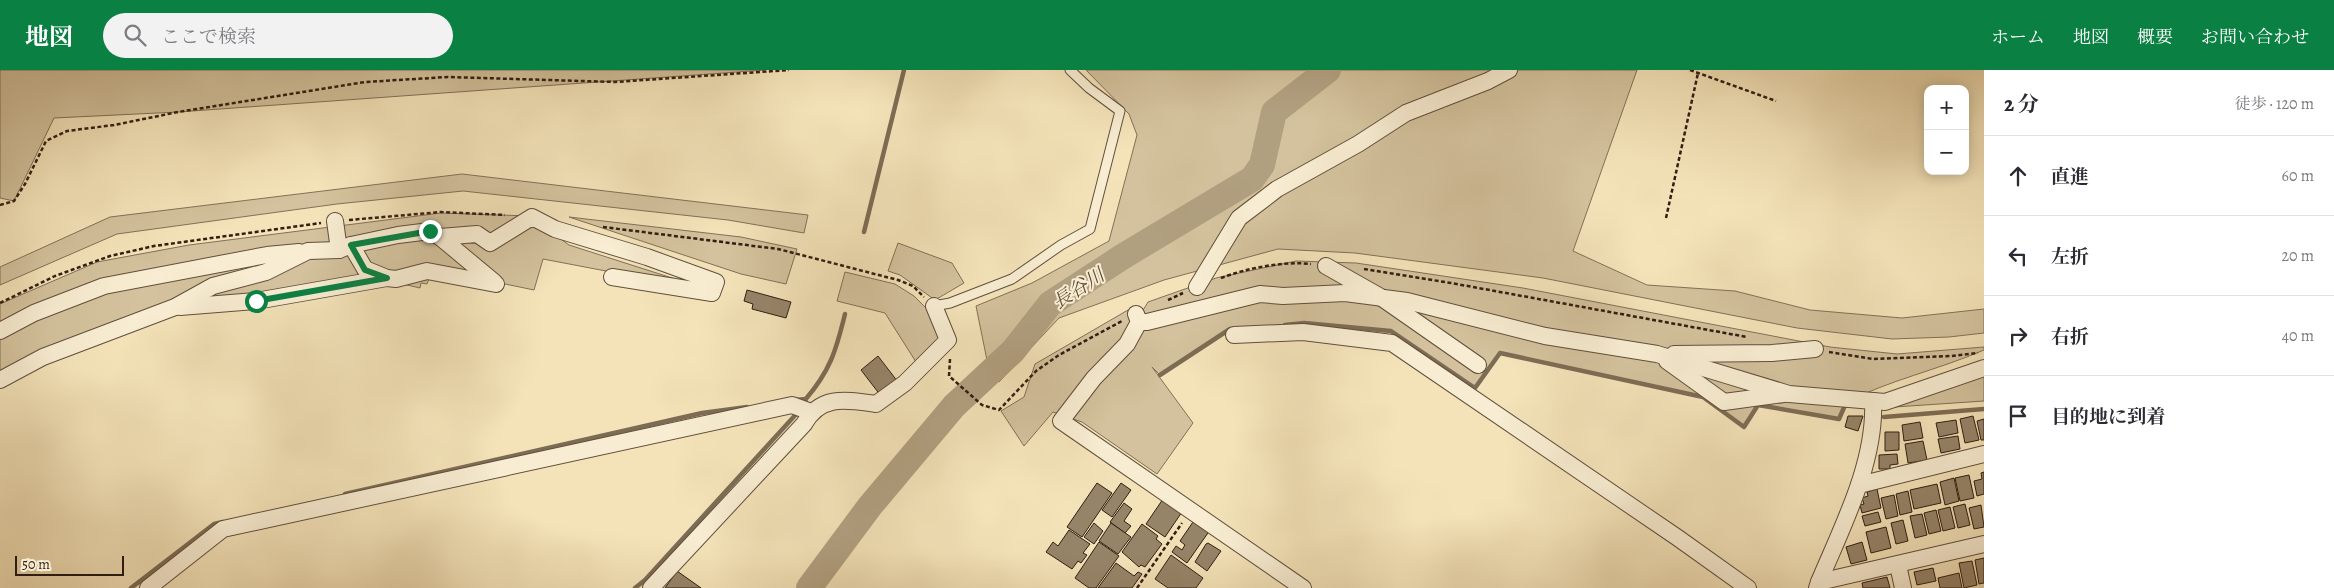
<!DOCTYPE html>
<html lang="ja">
<head>
<meta charset="utf-8">
<style>
  body { margin:0; font-family:Alegreya,"Noto Serif JP",serif; background:#f2f2f3; color:#2b2b33 }
  .controls { position:absolute; right:15px; top:15px; display:grid; overflow:hidden; border-radius:10px; box-shadow:0 2px 12px #0003 }
  .controls button { width:45px; height:45px; display:grid; place-items:center; padding:0; border:0; border-bottom:1px solid #e1e1e2; background:#fff; color:#2b2b33; font:25px sans-serif }
  .scale { position:absolute; left:15px; bottom:12px; width:109px; box-sizing:border-box; padding-left:5px; border:2px solid #301e12; border-top:0; font-size:14px; line-height:18px; white-space:nowrap; color:#301e12; -webkit-text-stroke:4px #f8edd2; paint-order:stroke }
  .stop { position:absolute; width:15px; height:15px; margin:-11px; border:4px solid #0b8043; border-radius:50%; background:#fff }
  .stop.end { background:#0b8043; border-color:#fff; box-shadow:0 1px 5px #0008 }
  .list { margin:0; padding:0; list-style:none }
  h2 { display:flex; justify-content:space-between; align-items:center; height:65px; margin:0; padding:0 20px; font-size:21px }
  h2 small { font-size:16px; font-weight:400; color:#7c7c81 }
  .list li { display:grid; grid-template-columns:32px 1fr auto; gap:15px; align-items:center; box-sizing:border-box; height:80px; padding:0 20px; border-top:1px solid #e1e1e2 }
  .list b { display:block; font-size:19px; white-space:nowrap }
  .list em { font-size:16px; font-style:normal; color:#7c7c81 }
  .icon { flex:none; width:28px; height:28px; fill:none; stroke:currentColor; stroke-width:2; stroke-linecap:round; stroke-linejoin:round }
  .map { position:relative; flex:none; width:1984px; height:518px; overflow:hidden }
  header { display:flex; align-items:center; gap:30px; box-sizing:border-box; height:70px; padding:0 25px; background:#0b8043; color:#fff }
  header strong { font-size:24px }
  nav { display:flex; gap:28px; margin-inline-start:auto; font-size:18px }
  .search { width:350px; height:45px; background:#f2f2f3; display:flex; align-items:center; gap:12px; box-sizing:border-box; padding:0 18px; border-radius:28px; color:#7c7c81; font-size:19px }
  main { display:flex }
  aside { flex:1; background:#fff }
  .map>svg:first-child { display:block }
  .green { fill:#d3c29d; stroke:#827058 }
  .lines { fill:none; stroke-linecap:round; stroke-linejoin:round }
  .stream { stroke:#7d6c54; stroke-width:4.5 }
  .river { stroke:#b1a080; stroke-width:26 }
  .building { fill:#968469; stroke:#301e12 }
  .lane-casing { stroke:#614f3c; stroke-width:11 }
  .street-casing { stroke:#614f3c; stroke-width:18 }
  .path { stroke:#301e12; stroke-width:2.5; stroke-dasharray:4 2.5; stroke-linecap:butt }
  .lane { stroke:#f8edd2; stroke-width:9 }
  .street { stroke:#f8edd2; stroke-width:16 }
  .route { stroke:#0b8043; stroke-width:6 }
  .labels { text-anchor:middle; stroke-width:4; stroke-linejoin:round; paint-order:stroke }
  .water-label { font-size:19px; font-style:italic; fill:#5d4c38; stroke:#f8edd2 }
</style>
</head>
<body>
<header>
<strong>地図</strong>
<div class="search"><svg class="icon" aria-label="search" viewBox="0 0 24 24"><circle cx="10" cy="10" r="6"/><path d="M15 15l6 6"/></svg>ここで検索</div>
<nav><a>ホーム</a><a>地図</a><a>概要</a><a>お問い合わせ</a></nav>
</header>
<main>
<div class="map">
<svg width="1984" height="518" viewBox="0 0 1984 518">
  <rect width="100%" height="100%" fill="#f4e3b9"/>
  <filter id="stains"><feTurbulence type="fractalNoise" baseFrequency=".004" numOctaves="4"/><feColorMatrix values="0 0 0 0 .2 0 0 0 0 .09 0 0 0 0 .02 0 0 0 .5 -.17"/></filter>
  <radialGradient id="worn" r=".72"><stop offset=".6" stop-color="#630" stop-opacity="0"/><stop offset="1" stop-color="#630" stop-opacity=".3"/></radialGradient>
  <g class="green">
    <polygon points="0,0 765,0 178,42 54,48 14,131 0,128"/>
    <polygon points="1086,0 1637,0 1573,181 1647,215 1735,221 1810,240 1902,248 1984,239 1984,263 1949,267 1892,269 1797,258 1543,208 1355,183 1278,179 1164,210 1059,248 999,312 990,305 976,236 1032,213 1109,171 1137,65 1129,44"/>
    <polygon points="462,104 808,145 804,163 728,150 463,121 337,134 117,164 0,215 0,197 110,147"/>
    <polygon points="441,143 530,146 569,175 716,222 543,189 534,220 433,199 427,214 421,213 420,218 394,212 255,228 177,233 0,308 0,234 97,192 189,175"/>
    <polygon points="569,147 741,167 797,179 786,214 741,204"/>
    <polygon points="898,173 952,193 964,213 935,230 900,205 888,201"/>
    <path d="M1296 191 1356 193 1523 218 1830 277 1897 284 1984 277V280C1938 300 1889 310 1845 333L1839 349 1758 335 1744 357 1703 327 1501 283 1475 318 1391 261 1304 253 1230 259 1160 305 1152 297 1193 353 1157 404 1082 352 1053 342 1024 376 1001 341 1024 327 1035 294 1128 240 1133 257 1148 232 1216 208Z"/>
    <polygon points="845,202 895,214 914,226 932,244 940,272 916,292 885,243 837,231"/>
    <polygon points="1984,295 1984,331 1880,338"/>
  </g>
  <g class="lines">
    <g class="stream">
      <polyline points="864,162 904,0"/>
      <polyline points="1285,255 1304,253 1391,261 1475,318 1500,283 1703,327 1744,357 1758,335 1839,349 1846,333"/>
      <polyline points="1160,305 1230,259"/>
      <polyline points="795,330 806,329"/>
      <path d="M805 330C830 301 836 281 845 244"/>
      <polyline points="1884,347 1984,339"/>
      <polyline points="345,424 702,343 747,337"/>
      <polyline points="131,518 214,454 223,452"/>
      <polyline points="635,518 645,510 799,341"/>
    </g>
    <polyline class="river" points="809,518 870,436 954,336 1013,281 1050,234 1122,187 1252,109 1262,95 1274,42 1328,0"/>
  </g>
  <g class="building">
    <polygon points="747,220 791,232 786,248 752,239 753,234 744,231"/>
    <polygon points="878,286 898,312 881,326 861,300"/>
    <polygon points="1848,346 1863,346 1858,361 1845,357"/>
    <polygon points="1973,346 1979,370 1965,373 1960,349"/>
    <polygon points="1984,349 1984,370 1981,370 1977,351"/>
    <polygon points="1956,350 1958,363 1939,367 1936,353"/>
    <polygon points="1920,352 1923,368 1904,371 1902,355"/>
    <polygon points="1885,362 1899,362 1899,380 1885,381"/>
    <polygon points="1958,366 1960,379 1941,383 1938,369"/>
    <polygon points="1923,371 1927,390 1908,393 1905,374"/>
    <polygon points="1897,384 1898,394 1890,395 1890,399 1879,399 1879,385"/>
    <polygon points="1984,402 1984,424 1977,426 1974,411 1982,409 1981,403"/>
    <polygon points="1969,405 1974,428 1960,431 1955,408"/>
    <polygon points="1954,408 1959,431 1945,435 1940,412"/>
    <polygon points="1097,413 1112,423 1082,467 1067,457"/>
    <polygon points="1121,413 1131,420 1112,447 1102,440"/>
    <polygon points="1937,414 1941,433 1914,439 1910,420"/>
    <polygon points="1877,419 1881,438 1862,443 1860,435 1864,434 1862,428 1868,426 1867,422"/>
    <polygon points="1908,421 1912,442 1900,445 1896,424"/>
    <polygon points="1894,425 1898,446 1886,449 1881,428"/>
    <polygon points="1163,429 1182,442 1165,467 1146,454"/>
    <polygon points="1124,433 1132,439 1124,451 1131,456 1125,463 1110,452"/>
    <polygon points="1965,434 1970,455 1958,458 1953,437"/>
    <polygon points="1981,435 1984,457 1974,459 1969,438"/>
    <polygon points="1950,437 1955,458 1943,461 1938,440"/>
    <polygon points="1936,440 1941,461 1929,464 1924,443"/>
    <polygon points="1878,442 1881,452 1865,456 1862,446"/>
    <polygon points="1922,444 1927,465 1915,468 1910,446"/>
    <polygon points="1195,449 1210,460 1187,493 1172,482 1176,476 1182,480 1185,475 1180,471"/>
    <polygon points="1903,450 1908,471 1896,474 1891,453"/>
    <polygon points="1094,453 1103,461 1094,474 1084,467"/>
    <polygon points="1111,453 1131,467 1118,484 1099,471"/>
    <polygon points="1142,454 1158,466 1156,469 1162,474 1145,497 1141,495 1139,497 1122,482"/>
    <polygon points="1886,457 1891,478 1871,483 1866,462"/>
    <polygon points="1069,460 1090,474 1083,483 1087,485 1081,493 1078,491 1072,499 1046,482 1053,472 1058,476"/>
    <polygon points="1099,472 1119,486 1096,518 1089,518 1075,508"/>
    <polygon points="1862,472 1867,490 1851,494 1846,477"/>
    <polygon points="1208,473 1221,481 1207,501 1195,492 1206,474"/>
    <polygon points="1171,485 1203,508 1196,518 1168,518 1155,509"/>
    <polygon points="1984,488 1984,513 1979,514 1975,490"/>
    <polygon points="1972,491 1977,515 1964,518 1959,493"/>
    <polygon points="1116,493 1134,506 1138,502 1142,504 1132,518 1098,518"/>
    <polygon points="1933,498 1936,511 1917,515 1914,502"/>
    <polygon points="677,501 701,518 665,518"/>
    <polygon points="1959,503 1962,518 1940,518 1938,508"/>
    <polygon points="1887,507 1890,518 1863,518 1862,513"/>
  </g>
  <g class="lines">
    <g class="lane-casing">
      <polyline id="lane" points="934,236 950,233 1012,209 1061,175 1090,159 1120,41 1089,18 1070,0"/>
    </g>
    <g class="street-casing">
      <g id="street">
        <polyline points="335,151 339,180"/>
        <polyline points="440,167 494,212"/>
        <polyline points="351,175 365,199 387,208 396,209 427,201 496,214"/>
        <polyline points="1326,196 1379,226 1478,295"/>
        <polyline points="1197,217 1239,148 1277,119 1358,74 1406,43 1488,11 1509,0"/>
        <polyline points="180,237 256,231 387,208"/>
        <polyline points="1136,244 1139,252 1127,274 1094,308 1061,351 1303,518"/>
        <polyline points="1139,252 1147,252 1260,224 1283,226 1345,223 1407,231 1545,266 1657,284 1789,324 1885,332 1984,298"/>
        <polyline points="0,261 34,243 104,216 267,185 299,182"/>
        <polyline points="1234,265 1303,262 1392,273 1678,468 1748,518"/>
        <polyline points="1674,284 1772,283 1815,279"/>
        <polyline points="1667,291 1724,332 1784,324"/>
        <polyline points="0,310 43,287 175,237 213,216 266,202 308,181 339,180 351,175 398,165 430,161 440,167 477,164 490,173 532,147 555,159 647,187 716,212 712,223 612,207"/>
        <polyline points="1859,415 1984,384"/>
        <polyline points="1898,495 1903,518"/>
        <path d="M1819 512C1842 457 1876 392 1873 331"/>
        <polyline points="148,518 223,459 792,335 811,342"/>
        <path d="M651 518 804 354C821 324 847 330 876 334L905 313 948 270 934 236"/>
        <polyline points="1817,518 1819,512 1984,474"/>
      </g>
    </g>
    <g class="path">
      <polyline points="1690,0 1776,31"/>
      <polyline points="0,135 14,131 25,114 46,71 67,61 114,55 178,42 365,12 448,7 615,12 789,0"/>
      <polyline points="1666,148 1698,3"/>
      <polyline points="349,150 441,142 505,145"/>
      <polyline points="603,157 778,179 898,210 913,216 924,227"/>
      <polyline points="1364,199 1451,213 1747,267"/>
      <path d="M1221 208C1247 198 1283 191 1311 194"/>
      <polyline points="1168,230 1183,223"/>
      <polyline points="0,233 55,206 110,186 154,176 321,153"/>
      <polyline points="1829,282 1873,289 1951,286 1978,283"/>
      <polyline points="950,289 949,306 982,335 999,340 1036,301 1059,285 1122,251"/>
      <polyline points="1137,518 1182,453"/>
    </g>
    <use href="#lane" class="lane"/>
    <use href="#street" class="street"/>
  </g>
  <g class="lines">
    <polyline class="route" points="256,231 387,208 365,200 351,175 430,161"/>
  </g>
  <g class="labels">
    <g class="water-label">
      <text transform="translate(1078 218) rotate(-33)" y="7">長谷川</text>
    </g>
  </g>
  <rect width="100%" height="100%" filter="url(#stains)"/>
  <rect width="100%" height="100%" fill="url(#worn)"/>
</svg>
<div class="controls">
<button>+</button>
<button>−</button>
</div>
<div class="scale">50 m</div>
<div class="stop" style="left:256px;top:231px"></div>
<div class="stop end" style="left:430px;top:161px"></div>
</div>
<aside>
<h2>2 分<small>徒歩 · 120 m</small></h2>
<ul class="list">
<li><svg class="icon" aria-label="ahead" viewBox="0 0 24 24"><path d="M12 20V5M6 11l6-6 6 6"/></svg><div><b>直進</b></div><em>60 m</em></li>
<li><svg class="icon" aria-label="left" viewBox="0 0 24 24"><path d="M17 20v-9H6M10 6l-5 5 5 5"/></svg><div><b>左折</b></div><em>20 m</em></li>
<li><svg class="icon" aria-label="right" viewBox="0 0 24 24"><path d="M7 20v-9h11M14 6l5 5-5 5"/></svg><div><b>右折</b></div><em>40 m</em></li>
<li><svg class="icon" aria-label="arrive" viewBox="0 0 24 24"><path d="M6 21V4h12l-3 4 3 4H6"/></svg><div><b>目的地に到着</b></div></li>
</ul>
</aside>
</main>
</body>
</html>
